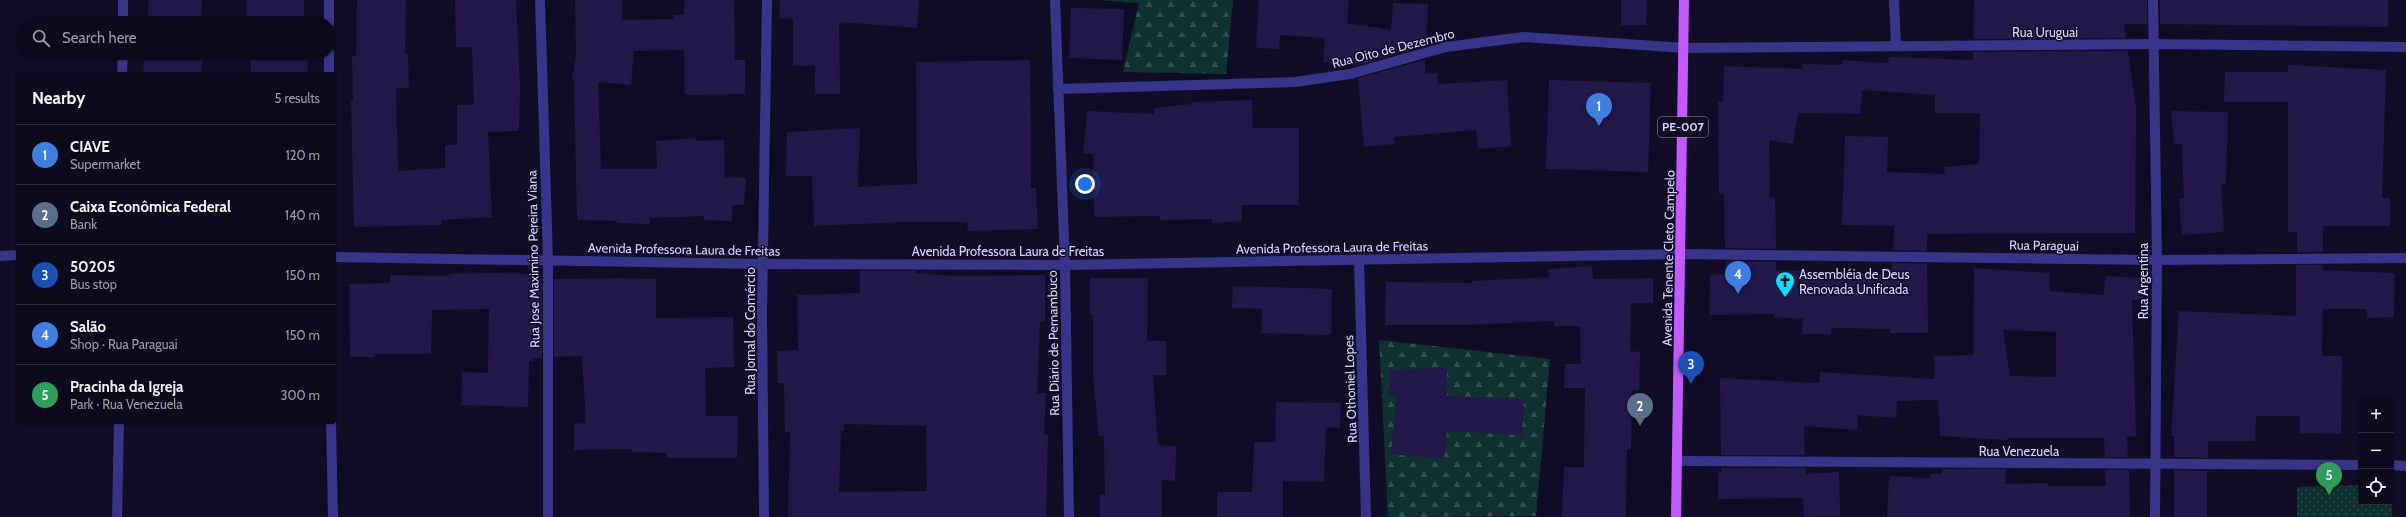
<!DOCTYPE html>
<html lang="en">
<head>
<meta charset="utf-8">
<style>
  body { margin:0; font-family:Cabin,sans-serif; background:#171326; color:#f1f3f6 }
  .controls { position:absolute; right:12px; bottom:12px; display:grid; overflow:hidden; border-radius:4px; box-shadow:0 1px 3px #0004 }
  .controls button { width:36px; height:36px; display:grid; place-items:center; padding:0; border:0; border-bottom:1px solid #2e2b3b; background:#0e0a1d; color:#f1f3f6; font:20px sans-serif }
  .you { position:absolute; left:1085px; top:184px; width:14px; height:14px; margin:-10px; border:3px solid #fff; border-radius:50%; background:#1a73e8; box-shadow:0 0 0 6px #1a73e833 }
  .badge { display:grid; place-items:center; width:26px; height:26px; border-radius:50%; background:#db2777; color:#fff; font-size:13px; font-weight:700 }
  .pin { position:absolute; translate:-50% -33px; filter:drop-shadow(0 1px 2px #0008) }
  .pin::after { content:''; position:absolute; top:21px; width:14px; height:12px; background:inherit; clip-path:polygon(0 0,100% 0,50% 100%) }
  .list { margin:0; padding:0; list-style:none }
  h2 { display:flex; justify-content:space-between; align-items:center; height:52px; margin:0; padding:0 16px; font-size:17px }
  h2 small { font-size:13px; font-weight:400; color:#9b9aa4 }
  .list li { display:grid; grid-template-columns:26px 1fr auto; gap:12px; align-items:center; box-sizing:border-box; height:60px; padding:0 16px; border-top:1px solid #2e2b3b }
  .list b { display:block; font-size:15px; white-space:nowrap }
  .list p { margin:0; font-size:13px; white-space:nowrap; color:#9b9aa4 }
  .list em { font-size:13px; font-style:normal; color:#9b9aa4 }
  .icon { flex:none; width:22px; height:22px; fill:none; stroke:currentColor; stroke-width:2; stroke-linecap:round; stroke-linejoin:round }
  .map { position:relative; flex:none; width:2406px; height:517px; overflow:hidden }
  .search { position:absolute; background:#0e0a1d; box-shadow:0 1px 3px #0004; left:16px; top:16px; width:320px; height:44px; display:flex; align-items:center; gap:10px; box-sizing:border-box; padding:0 14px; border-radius:22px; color:#9b9aa4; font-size:15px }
  .panel { position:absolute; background:#0e0a1d; box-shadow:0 1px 3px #0004; left:16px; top:72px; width:320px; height:352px; border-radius:4px }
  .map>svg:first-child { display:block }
  .forest { fill:url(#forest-firs) }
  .park { fill:url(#park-dots) }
  .building { fill:#221849; fill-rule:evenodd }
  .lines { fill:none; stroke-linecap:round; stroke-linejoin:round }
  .service { stroke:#383489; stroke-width:10 }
  .minor { stroke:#383489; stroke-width:10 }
  .primary { stroke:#c35aff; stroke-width:10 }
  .labels { text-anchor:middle; stroke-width:3; stroke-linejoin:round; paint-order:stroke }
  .shield { fill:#120d27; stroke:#9d98be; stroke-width:1 }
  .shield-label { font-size:12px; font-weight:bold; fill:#d8d3ff }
  .street-label { font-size:13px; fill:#d8d3ff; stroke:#120d27 }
  .poi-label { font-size:13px; fill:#d8d3ff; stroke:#120d27; text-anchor:start }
</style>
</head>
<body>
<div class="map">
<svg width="2406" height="517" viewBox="0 0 2406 517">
  <defs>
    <pattern id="forest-firs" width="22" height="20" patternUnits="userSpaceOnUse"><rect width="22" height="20" fill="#103130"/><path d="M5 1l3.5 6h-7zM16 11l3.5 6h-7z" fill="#324e4f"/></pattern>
    <pattern id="park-dots" width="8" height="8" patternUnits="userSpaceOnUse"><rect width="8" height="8" fill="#103130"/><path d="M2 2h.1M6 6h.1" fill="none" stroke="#324e4f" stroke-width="1.8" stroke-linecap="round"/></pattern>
  </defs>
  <rect width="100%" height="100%" fill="#120d27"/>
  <g class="forest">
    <polygon points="1097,0 1233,0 1226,74 1123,72 1139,3"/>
    <polygon points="1379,340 1550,359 1536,516 1388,517"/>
  </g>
  <polygon class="park" points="2361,485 2361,502 2391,502 2392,485 2392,517 2297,517 2297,487"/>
  <g class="building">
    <polygon points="149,0 202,0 201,17 246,18 247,0 304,0 304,19 309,19 308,23 147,23"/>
    <polygon points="357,0 406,0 405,54 408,54 409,88 396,88 398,171 445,168 445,145 457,145 457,105 474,105 472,47 456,47 455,0 516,0 520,86 519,131 488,132 492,217 441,220 441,225 354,227 351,101 353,101 352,56 356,56"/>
    <polygon points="575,0 622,0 622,20 674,19 674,15 684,15 685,0 734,0 735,60 745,60 745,94 685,95 684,50 634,51 631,85 598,82 601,169 657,169 656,141 696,138 696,141 724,140 725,177 746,178 744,205 732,205 732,221 704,220 704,216 650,218 650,224 617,223 617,221 577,220 574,79 572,79 576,55"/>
    <polygon points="780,0 919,0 917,28 839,22 840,94 815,94 815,66 793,66 793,19 779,18"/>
    <polygon points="1259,0 1349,0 1347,23 1391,30 1393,3 1428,4 1426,46 1357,65 1323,62 1325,38 1280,35 1279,49 1256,48"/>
    <polygon points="1621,0 1647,0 1646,25 1621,25"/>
    <polygon points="1974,0 2147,0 2147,24 2124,24 2126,38 1973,39"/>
    <polygon points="2160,0 2388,0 2388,27 2160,24"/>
    <polygon points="1071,8 1124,9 1122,60 1069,58"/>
    <polygon points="2128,51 2136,108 2135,233 1927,234 1927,251 1893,250 1894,226 1842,225 1845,136 1888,137 1887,172 1945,174 1944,167 1979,164 1980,113 1935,113 1935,95 1862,90 1860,114 1798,113 1793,144 1769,140 1770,197 1775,197 1776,249 1725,248 1724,194 1719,194 1718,102 1723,102 1724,66 1803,69 1803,64 1842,65 1842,60 1888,63 1889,57 1973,60 1973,52"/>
    <polygon points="145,53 308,53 307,74 251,74 251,55 203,55 201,74 143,74"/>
    <polygon points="1030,60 1031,188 1036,188 1038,229 968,231 967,222 903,222 814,226 812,176 786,176 787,132 860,128 858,187 917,184 916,62"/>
    <polygon points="1425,60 1425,74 1437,73 1438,84 1507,80 1511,146 1478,149 1476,130 1394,137 1395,144 1364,147 1358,78"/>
    <polygon points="2288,65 2386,70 2382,198 2390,198 2390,226 2323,226 2323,252 2297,252 2297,232 2288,232 2288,102 2224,102 2225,72 2288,72"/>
    <polygon points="1549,80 1651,83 1648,172 1546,169"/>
    <polygon points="1252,100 1253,128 1299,128 1299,205 1242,205 1242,221 1212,223 1212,219 1160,220 1160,216 1094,217 1093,154 1083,153 1087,111 1154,114 1154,108 1191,104 1191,102"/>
    <polygon points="2171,111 2228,112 2226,184 2221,184 2224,232 2182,235 2179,199 2184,199 2182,144 2174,144"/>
    <polygon points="1725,261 1776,262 1776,270 1889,275 1892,263 1927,264 1928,333 1890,333 1890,329 1831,328 1831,334 1802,334 1803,319 1773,317 1774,314 1709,315 1710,275 1725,274"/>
    <polygon points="2296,265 2323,265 2323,270 2395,273 2394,317 2367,318 2367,309 2323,309 2322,356 2342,356 2341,434 2300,433 2300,416 2256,416 2255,441 2208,441 2208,458 2174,457 2174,436 2171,436 2179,311 2296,316"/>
    <polygon points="1592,266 1593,279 1653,278 1653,303 1631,303 1630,351 1640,352 1639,390 1632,390 1631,449 1627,449 1626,517 1562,517 1564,467 1584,467 1585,388 1564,388 1565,364 1581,364 1580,326 1554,326 1554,321 1464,325 1385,325 1386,282 1472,283 1472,281 1549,277 1548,269"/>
    <path d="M1974 268 2050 273 2049 291 2104 295 2105 276 2141 278 2139 300H2132L2136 436 2127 437 2128 457H2105L2104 438H2008V440L1940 436 1938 400 1897 401 1896 418 1858 415 1857 430 1804 426 1805 455H1721L1720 378 1819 383 1820 372 1935 379 1934 356 1973 355ZM2003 330 2056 332V377L2010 376Z"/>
    <path d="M860 271H916V273L954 276 1045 275V321H1040L1037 393H1046L1044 435H1048L1046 517H788L790 432H785L784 383H778L777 351 798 350 797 295 860 293ZM844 424 926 426 927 491 839 492 841 431H844Z"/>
    <polygon points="490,273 534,274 534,280 542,279 542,358 533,358 533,361 529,361 528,407 461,405 462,372 488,373 489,309 432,310 431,354 375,354 375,357 350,357 349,284 390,283 390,275 449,276 449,274"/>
    <polygon points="620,278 656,279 656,318 733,317 734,367 705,368 706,416 738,416 737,458 667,458 667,453 632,452 632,449 574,450 574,424 586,423 582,356 554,357 554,279"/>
    <polygon points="1090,278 1148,278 1147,341 1166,341 1166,375 1153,375 1158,445 1176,446 1175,481 1162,480 1162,517 1100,517 1100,495 1105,495 1104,436 1099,437 1093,375 1093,315 1090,315"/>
    <polygon points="1233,286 1332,289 1331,335 1261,333 1262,309 1232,308"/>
    <polygon points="1447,368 1447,396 1524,399 1522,435 1447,431 1444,459 1391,454 1397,396 1389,397 1389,370"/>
    <polygon points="1276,402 1341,403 1340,428 1326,427 1324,482 1283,481 1283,517 1217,517 1217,492 1252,492 1254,442 1275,442"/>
    <polygon points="1721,468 1806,468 1806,474 1839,472 1840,516 1804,517 1803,498 1718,499 1718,473 1721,473"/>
    <polygon points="1942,469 2006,469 2005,484 2048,483 2048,486 2106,486 2105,470 2129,470 2130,517 1887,517 1889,476 1930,478 1930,474 1942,474"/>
    <polygon points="2174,470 2207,471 2207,517 2174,517"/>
  </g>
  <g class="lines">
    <polyline class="service" points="1894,0 1896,46"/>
    <g class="minor">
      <polyline points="329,0 329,23"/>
      <polyline points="540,0 548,260 548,517"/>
      <polyline points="1055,0 1065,265 1069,517"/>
      <polyline points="2153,0 2157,260 2155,517"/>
      <polyline points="123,23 123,0"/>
      <polyline points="329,53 329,74"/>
      <polyline points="122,74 123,53"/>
      <polyline points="1058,89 1295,82 1350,74 1446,47 1523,37 1685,48 2153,44 2406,47"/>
      <polyline points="0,256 18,255"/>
      <polyline points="334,257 762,264 1065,265 1682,254 2157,260 2406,258"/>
      <polyline points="1359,260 1366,517"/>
      <polyline points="331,422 333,517"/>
      <polyline points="1677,461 2361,465"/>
      <polyline points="2391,465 2406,466"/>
      <polyline points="117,517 119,422"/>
      <polyline points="764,517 762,314 767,0"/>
    </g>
    <polyline class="primary" points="1676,517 1684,0"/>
  </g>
  <defs>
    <g id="church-pin" transform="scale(1)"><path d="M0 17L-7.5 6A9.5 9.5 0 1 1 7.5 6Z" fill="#00e2fe" stroke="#120d27"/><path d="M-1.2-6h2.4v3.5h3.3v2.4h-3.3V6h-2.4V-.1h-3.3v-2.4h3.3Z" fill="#111"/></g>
  </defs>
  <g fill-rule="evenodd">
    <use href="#church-pin" x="1785" y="281"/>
  </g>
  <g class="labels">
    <rect class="shield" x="1658" y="117" width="50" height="20" rx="3"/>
    <g class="shield-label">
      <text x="1683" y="131">PE-007</text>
    </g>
    <g class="street-label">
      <text x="2045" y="37">Rua Uruguai</text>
      <text transform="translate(1393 48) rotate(-14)" y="5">Rua Oito de Dezembro</text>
      <text transform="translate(2044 245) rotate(1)" y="5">Rua Paraguai</text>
      <text transform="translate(1332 247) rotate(-1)" y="5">Avenida Professora Laura de Freitas</text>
      <text transform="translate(684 249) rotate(1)" y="5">Avenida Professora Laura de Freitas</text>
      <text x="1008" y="256">Avenida Professora Laura de Freitas</text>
      <text transform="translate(1668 258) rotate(-89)" y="5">Avenida Tenente Cleto Campelo</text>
      <text transform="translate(533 259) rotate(-91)" y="5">Rua Jose Maximino Pereira Viana</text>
      <text transform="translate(2143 281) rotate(-90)" y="5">Rua Argentina</text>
      <text transform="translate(750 331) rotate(-90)" y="5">Rua Jornal do Comércio</text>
      <text transform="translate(1053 343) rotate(-91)" y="5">Rua Diário de Pernambuco</text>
      <text transform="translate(1350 389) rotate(-92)" y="5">Rua Othoniel Lopes</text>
      <text x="2019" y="456">Rua Venezuela</text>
    </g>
    <g class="poi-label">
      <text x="1799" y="279">Assembléia de Deus<tspan x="1799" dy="15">Renovada Unificada</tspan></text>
    </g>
  </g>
</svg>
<div class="controls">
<button>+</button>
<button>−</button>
<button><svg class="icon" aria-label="locate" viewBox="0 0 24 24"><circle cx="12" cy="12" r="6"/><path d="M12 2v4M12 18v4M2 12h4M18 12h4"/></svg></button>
</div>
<div class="you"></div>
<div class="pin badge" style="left:1599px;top:126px;background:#3f7fe0">1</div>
<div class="pin badge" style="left:1640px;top:426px;background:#5c6f8a">2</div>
<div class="pin badge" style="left:1691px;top:384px;background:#1a4fb4">3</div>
<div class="pin badge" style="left:1738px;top:294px;background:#3f7fe0">4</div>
<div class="pin badge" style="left:2329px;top:495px;background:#2e9e5b">5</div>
<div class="search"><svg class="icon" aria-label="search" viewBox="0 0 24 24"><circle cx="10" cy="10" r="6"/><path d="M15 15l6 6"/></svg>Search here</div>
<section class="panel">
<h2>Nearby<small>5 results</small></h2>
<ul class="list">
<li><span class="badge" style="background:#3f7fe0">1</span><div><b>CIAVE</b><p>Supermarket</p></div><em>120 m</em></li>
<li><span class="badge" style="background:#5c6f8a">2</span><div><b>Caixa Econômica Federal</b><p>Bank</p></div><em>140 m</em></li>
<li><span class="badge" style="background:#1a4fb4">3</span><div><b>50205</b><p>Bus stop</p></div><em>150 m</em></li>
<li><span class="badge" style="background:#3f7fe0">4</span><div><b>Salão</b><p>Shop · Rua Paraguai</p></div><em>150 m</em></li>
<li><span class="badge" style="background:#2e9e5b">5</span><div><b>Pracinha da Igreja</b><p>Park · Rua Venezuela</p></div><em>300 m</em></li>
</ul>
</section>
</div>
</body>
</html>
